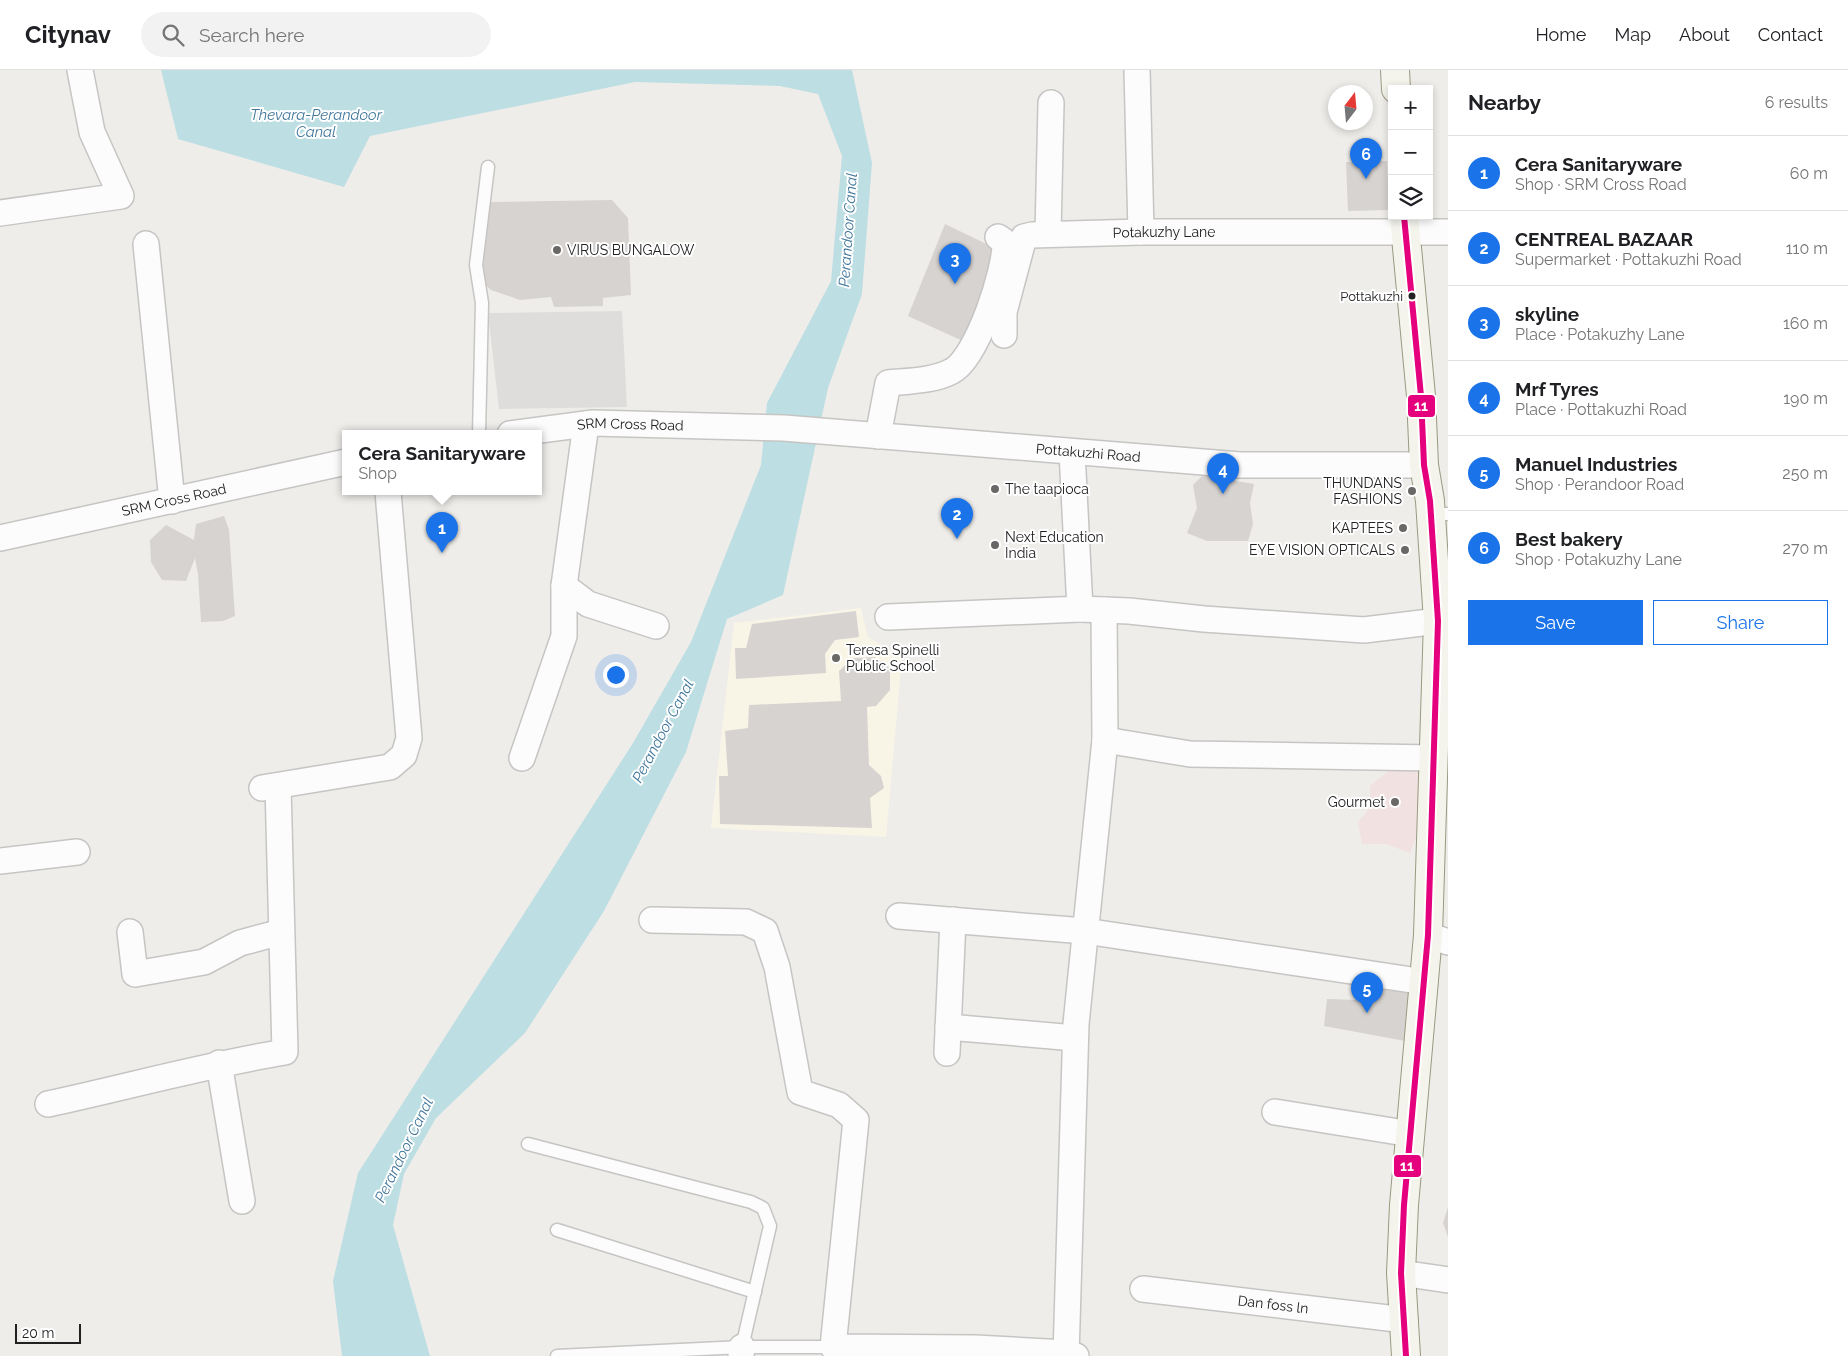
<!DOCTYPE html>
<html lang="en">
<head>
<meta charset="utf-8">
<style>
  body { margin:0; font-family:Raleway,sans-serif; background:#f2f2f2; color:#202124 }
  .controls { position:absolute; right:15px; top:15px; display:grid; overflow:hidden; border-radius:0px; box-shadow:0 2px 8px #0003 }
  .controls button { width:45px; height:45px; display:grid; place-items:center; padding:0; border:0; border-bottom:1px solid #e0e0e0; background:#fff; color:#202124; font:25px sans-serif }
  .compass { position:absolute; left:1328px; top:15px; width:45px; height:45px; border-radius:50%; background:#fff; box-shadow:0 2px 8px #0003; rotate:16deg }
  .scale { position:absolute; left:15px; bottom:12px; width:66px; box-sizing:border-box; padding-left:5px; border:2px solid #212121; border-top:0; font-size:14px; line-height:18px; white-space:nowrap; color:#212121; -webkit-text-stroke:4px #fff; paint-order:stroke }
  .you { position:absolute; left:615px; top:604px; width:18px; height:18px; margin:-12px; border:4px solid #fff; border-radius:50%; background:#1a73e8; box-shadow:0 0 0 8px #1a73e833 }
  .badge { display:grid; place-items:center; width:32px; height:32px; border-radius:50%; background:#1a73e8; color:#fff; font-size:16px; font-weight:700 }
  .pin { position:absolute; translate:-50% -41px; filter:drop-shadow(0 1px 2px #0008) }
  .pin::after { content:''; position:absolute; top:26px; width:18px; height:15px; background:inherit; clip-path:polygon(0 0,100% 0,50% 100%) }
  .popup { position:absolute; left:342px; top:360px; width:200px; height:65px; box-sizing:border-box; display:grid; place-content:center; border-radius:0px; background:#fff; filter:drop-shadow(0 1px 4px #0005); font-size:16px; white-space:nowrap; color:#757577 }
  .popup b { font-size:19px; color:#202124 }
  .popup::after { content:''; position:absolute; left:50%; top:100%; margin-left:-10px; border:10px solid transparent; border-top-color:#fff }
  .list { margin:0; padding:0; list-style:none }
  h2 { display:flex; justify-content:space-between; align-items:center; height:65px; margin:0; padding:0 20px; font-size:21px }
  h2 small { font-size:16px; font-weight:400; color:#757577 }
  .list li { display:grid; grid-template-columns:32px 1fr auto; gap:15px; align-items:center; box-sizing:border-box; height:75px; padding:0 20px; border-top:1px solid #e0e0e0 }
  .list b { display:block; font-size:19px; white-space:nowrap }
  .list p { margin:0; font-size:16px; white-space:nowrap; color:#757577 }
  .list em { font-size:16px; font-style:normal; color:#757577 }
  .actions { display:flex; gap:10px; padding:15px 20px }
  .actions a { flex:1; padding:11px 0; border:1px solid #1a73e8; border-radius:0px; text-align:center; font-size:18px; color:#1a73e8 }
  .actions .main { background:#1a73e8; color:#fff }
  .icon { flex:none; width:28px; height:28px; fill:none; stroke:currentColor; stroke-width:2; stroke-linecap:round; stroke-linejoin:round }
  .map { position:relative; flex:none; width:1448px; height:1286px; overflow:hidden }
  header { display:flex; align-items:center; gap:30px; box-sizing:border-box; height:70px; padding:0 25px; background:#fff; border-bottom:1px solid #e0e0e0 }
  header strong { font-size:24px }
  nav { display:flex; gap:28px; margin-inline-start:auto; font-size:18px }
  .search { width:350px; height:45px; background:#f2f2f2; display:flex; align-items:center; gap:12px; box-sizing:border-box; padding:0 18px; border-radius:28px; color:#757577; font-size:19px }
  main { display:flex }
  aside { flex:1; background:#fff }
  .map>svg:first-child { display:block }
  .residential { fill:#dedddb }
  .commercial { fill:#f1e1e1 }
  .education { fill:#f8f5e6 }
  .water { fill:#bddee2 }
  .building { fill:#d6d3d1 }
  .lines { fill:none; stroke-linecap:round; stroke-linejoin:round }
  .lane-casing { stroke:#c6c5c4; stroke-width:15 }
  .street-casing { stroke:#c6c5c4; stroke-width:28 }
  .secondary-casing { stroke:#9a9981; stroke-width:30 }
  .lane { stroke:#fdfcfc; stroke-width:12 }
  .street { stroke:#fdfcfc; stroke-width:25 }
  .secondary { stroke:#f4f4ed; stroke-width:28 }
  .bus-1-casing { stroke:#fff; stroke-width:10 }
  .bus-1 { stroke:#e5007d; stroke-width:6 }
  .poi-dot { fill:#696867; stroke:#fff; stroke-width:2 }
  .bus-dot { fill:#212121; stroke:#fff; stroke-width:2 }
  .labels { text-anchor:middle; stroke-width:4; stroke-linejoin:round; paint-order:stroke }
  .bus-label { font-size:13px; fill:#212121; stroke:#fff; text-anchor:end }
  .street-label { font-size:14px; fill:#212121; stroke:#fff }
  .poi-label { font-size:14px; fill:#212121; stroke:#fff; text-anchor:start }
  .water-label { font-size:15px; font-style:italic; fill:#42779b; stroke:#fff }
  .line-badge { stroke:#fff; stroke-width:2 }
  .badge-label { font-size:14px; text-anchor:middle; font-weight:bold; fill:#fff }
</style>
</head>
<body>
<header>
<strong>Citynav</strong>
<div class="search"><svg class="icon" aria-label="search" viewBox="0 0 24 24"><circle cx="10" cy="10" r="6"/><path d="M15 15l6 6"/></svg>Search here</div>
<nav><a>Home</a><a>Map</a><a>About</a><a>Contact</a></nav>
</header>
<main>
<div class="map">
<svg width="1448" height="1286" viewBox="0 0 1448 1286">
  <rect width="100%" height="100%" fill="#efedea"/>
  <polygon class="residential" points="622,241 627,337 499,339 488,243"/>
  <polygon class="commercial" points="1403,689 1419,696 1420,726 1418,762 1410,783 1386,774 1362,774 1358,752 1370,738 1370,716"/>
  <polygon class="education" points="861,538 868,567 902,587 886,767 711,758 734,553"/>
  <polygon class="water" points="161,0 852,0 872,93 862,224 828,318 783,525 727,549 686,682 604,841 525,963 436,1048 404,1104 393,1155 430,1286 342,1286 333,1211 358,1103 633,673 691,572 761,395 767,333 831,211 842,86 818,24 780,16 635,12 370,66 344,117 178,69"/>
  <g class="building">
    <polygon points="1387,91 1389,140 1348,141 1346,92"/>
    <polygon points="612,130 628,148 631,225 603,228 603,236 554,237 551,227 520,230 491,220 482,212 488,132"/>
    <polygon points="945,154 1001,181 965,272 908,246"/>
    <polygon points="1215,393 1236,411 1254,414 1250,433 1253,454 1248,471 1207,471 1187,463 1197,438 1193,415"/>
    <polygon points="224,446 229,460 235,546 223,551 201,552 198,504 195,488 186,511 162,510 151,492 150,470 166,455 194,470 196,454"/>
    <polygon points="856,541 859,567 835,570 825,584 826,603 736,609 735,578 746,578 752,554"/>
    <polygon points="875,587 890,598 890,620 876,636 867,637 869,695 881,706 884,718 870,728 872,758 720,754 719,706 728,706 725,661 748,658 749,635 841,631 839,601 853,588"/>
    <polygon points="1363,909 1411,916 1405,971 1324,956 1327,929 1359,930"/>
    <polygon points="1448,1137 1448,1167 1443,1153"/>
  </g>
  <g class="lines">
    <g class="lane-casing">
      <g id="lane">
        <polyline points="479,364 482,233 476,195 488,97"/>
        <polyline points="1430,444 1448,444"/>
        <polyline points="528,1074 751,1132 763,1138 770,1156 742,1277"/>
        <polyline points="557,1160 755,1222"/>
        <polyline points="557,1286 742,1277 833,1277"/>
      </g>
    </g>
    <g class="street-casing">
      <g id="street">
        <polyline points="1137,0 1141,162"/>
        <polyline points="0,143 121,126 92,62 80,0"/>
        <polyline points="1048,163 1051,33"/>
        <polyline points="146,174 172,431"/>
        <path id="s1" d="M1004 265V242L1024 167 1032 165 1141 162H1448"/>
        <path id="s2" d="M510 364 593 353 784 358 1240 395H1424"/>
        <path d="M878 366 888 313C908 311 934 311 952 301 977 288 1006 200 1005 172L998 167"/>
        <path id="s3" d="M0 468 346 392"/>
        <polyline points="564,516 588,534 656,556"/>
        <polyline points="1080,539 1129,541 1204,549 1364,560 1438,551"/>
        <polyline points="888,547 1080,539 1072,382"/>
        <polyline points="1105,670 1190,684 1434,688"/>
        <polyline points="522,688 564,566 564,516 586,354"/>
        <polyline points="262,718 390,697 404,685 409,668 388,422"/>
        <polyline points="0,791 77,782"/>
        <polyline points="899,846 1085,861 1425,912"/>
        <polyline points="652,850 746,852 765,861 777,897 800,1022 839,1035 856,1050 833,1277 975,1278 1066,1283 1076,1286"/>
        <polyline points="130,862 135,904 204,892 240,873 281,862"/>
        <polyline points="1428,865 1448,872"/>
        <polyline points="948,957 1075,968"/>
        <polyline points="947,983 953,850"/>
        <polyline points="219,993 242,1131"/>
        <path d="M48 1034C127 1017 205 995 285 982L278 716"/>
        <polyline points="1275,1042 1411,1064"/>
        <polyline points="1401,1203 1448,1210"/>
        <path id="s4" d="M1143 1219 1405 1250"/>
        <polyline points="741,1286 742,1277"/>
        <polyline points="1066,1286 1076,954 1105,670 1104,540"/>
      </g>
    </g>
    <g class="secondary-casing">
      <g id="secondary">
        <polyline points="1395,0 1396,19"/>
        <polyline points="1404,146 1421,326 1424,395 1430,431 1438,551 1428,865 1404,1135 1401,1203 1406,1286"/>
      </g>
    </g>
    <use href="#lane" class="lane"/>
    <use href="#street" class="street"/>
    <use href="#secondary" class="secondary"/>
    <g class="bus-1-casing">
      <polyline id="bus-1" points="1404,146 1421,326 1424,395 1430,431 1438,551 1428,865 1404,1135 1401,1203 1406,1286"/>
    </g>
    <use href="#bus-1" class="bus-1"/>
  </g>
  <g class="poi-dot">
    <circle cx="557" cy="180" r="5"/>
    <circle cx="995" cy="419" r="5"/>
    <circle cx="1412" cy="421" r="5"/>
    <circle cx="1403" cy="458" r="5"/>
    <circle cx="995" cy="475" r="5"/>
    <circle cx="1405" cy="480" r="5"/>
    <circle cx="836" cy="588" r="5"/>
    <circle cx="1395" cy="732" r="5"/>
  </g>
  <circle class="bus-dot" cx="1412" cy="226" r="4.5"/>
  <g class="labels">
    <g class="bus-label">
      <text x="1403" y="231">Pottakuzhi</text>
    </g>
    <g class="street-label">
      <text dy="5" stroke="none"><textPath href="#s1" startOffset="241">Potakuzhy Lane</textPath></text>
      <text dy="5" stroke="none"><textPath href="#s2" startOffset="121">SRM Cross Road</textPath></text>
      <text dy="5" stroke="none"><textPath href="#s2" startOffset="580">Pottakuzhi Road</textPath></text>
      <text dy="5" stroke="none"><textPath href="#s3" startOffset="178">SRM Cross Road</textPath></text>
      <text dy="5" stroke="none"><textPath href="#s4" startOffset="131">Dan foss ln</textPath></text>
    </g>
    <g class="poi-label">
      <text x="567" y="185">VIRUS BUNGALOW</text>
      <text x="1402" y="418" text-anchor="end">THUNDANS<tspan x="1402" dy="16">FASHIONS</tspan></text>
      <text x="1005" y="424">The taapioca</text>
      <text x="1393" y="463" text-anchor="end">KAPTEES</text>
      <text x="1005" y="472">Next Education<tspan x="1005" dy="16">India</tspan></text>
      <text x="1395" y="485" text-anchor="end">EYE VISION OPTICALS</text>
      <text x="846" y="585">Teresa Spinelli<tspan x="846" dy="16">Public School</tspan></text>
      <text x="1385" y="737" text-anchor="end">Gourmet</text>
    </g>
    <g class="water-label">
      <text x="316" y="50">Thevara-Perandoor<tspan x="316" dy="17">Canal</tspan></text>
      <text transform="translate(848 160) rotate(-86)" y="5">Perandoor Canal</text>
      <text transform="translate(663 661) rotate(-62)" y="5">Perandoor Canal</text>
      <text transform="translate(404 1080) rotate(-64)" y="5">Perandoor Canal</text>
    </g>
  </g>
  <g class="line-badge">
    <rect x="1407" y="324" width="29" height="24" rx="5" fill="#e5007d"/>
    <rect x="1393" y="1084" width="29" height="24" rx="5" fill="#e5007d"/>
  </g>
  <g class="badge-label">
    <text x="1421" y="341">11</text>
    <text x="1407" y="1101">11</text>
  </g>
</svg>
<div class="controls">
<button>+</button>
<button>−</button>
<button><svg class="icon" aria-label="layers" viewBox="0 0 24 24"><path d="M12 4l9 5-9 5-9-5zM3 14l9 5 9-5"/></svg></button>
</div>
<svg class="compass" viewBox="-18 -18 36 36"><path d="M0-13l5 13h-10z" fill="#e53935"/><path d="M0 13l5-13h-10z" fill="#757577"/></svg>
<div class="scale">20 m</div>
<div class="you"></div>
<div class="pin badge" style="left:442px;top:483px">1</div>
<div class="popup"><b>Cera Sanitaryware</b>Shop</div>
<div class="pin badge" style="left:957px;top:469px">2</div>
<div class="pin badge" style="left:955px;top:214px">3</div>
<div class="pin badge" style="left:1223px;top:424px">4</div>
<div class="pin badge" style="left:1367px;top:943px">5</div>
<div class="pin badge" style="left:1366px;top:109px">6</div>
</div>
<aside>
<h2>Nearby<small>6 results</small></h2>
<ul class="list">
<li><span class="badge">1</span><div><b>Cera Sanitaryware</b><p>Shop · SRM Cross Road</p></div><em>60 m</em></li>
<li><span class="badge">2</span><div><b>CENTREAL BAZAAR</b><p>Supermarket · Pottakuzhi Road</p></div><em>110 m</em></li>
<li><span class="badge">3</span><div><b>skyline</b><p>Place · Potakuzhy Lane</p></div><em>160 m</em></li>
<li><span class="badge">4</span><div><b>Mrf Tyres</b><p>Place · Pottakuzhi Road</p></div><em>190 m</em></li>
<li><span class="badge">5</span><div><b>Manuel Industries</b><p>Shop · Perandoor Road</p></div><em>250 m</em></li>
<li><span class="badge">6</span><div><b>Best bakery</b><p>Shop · Potakuzhy Lane</p></div><em>270 m</em></li>
</ul>
<div class="actions"><a class="main">Save</a><a>Share</a></div>
</aside>
</main>
</body>
</html>
